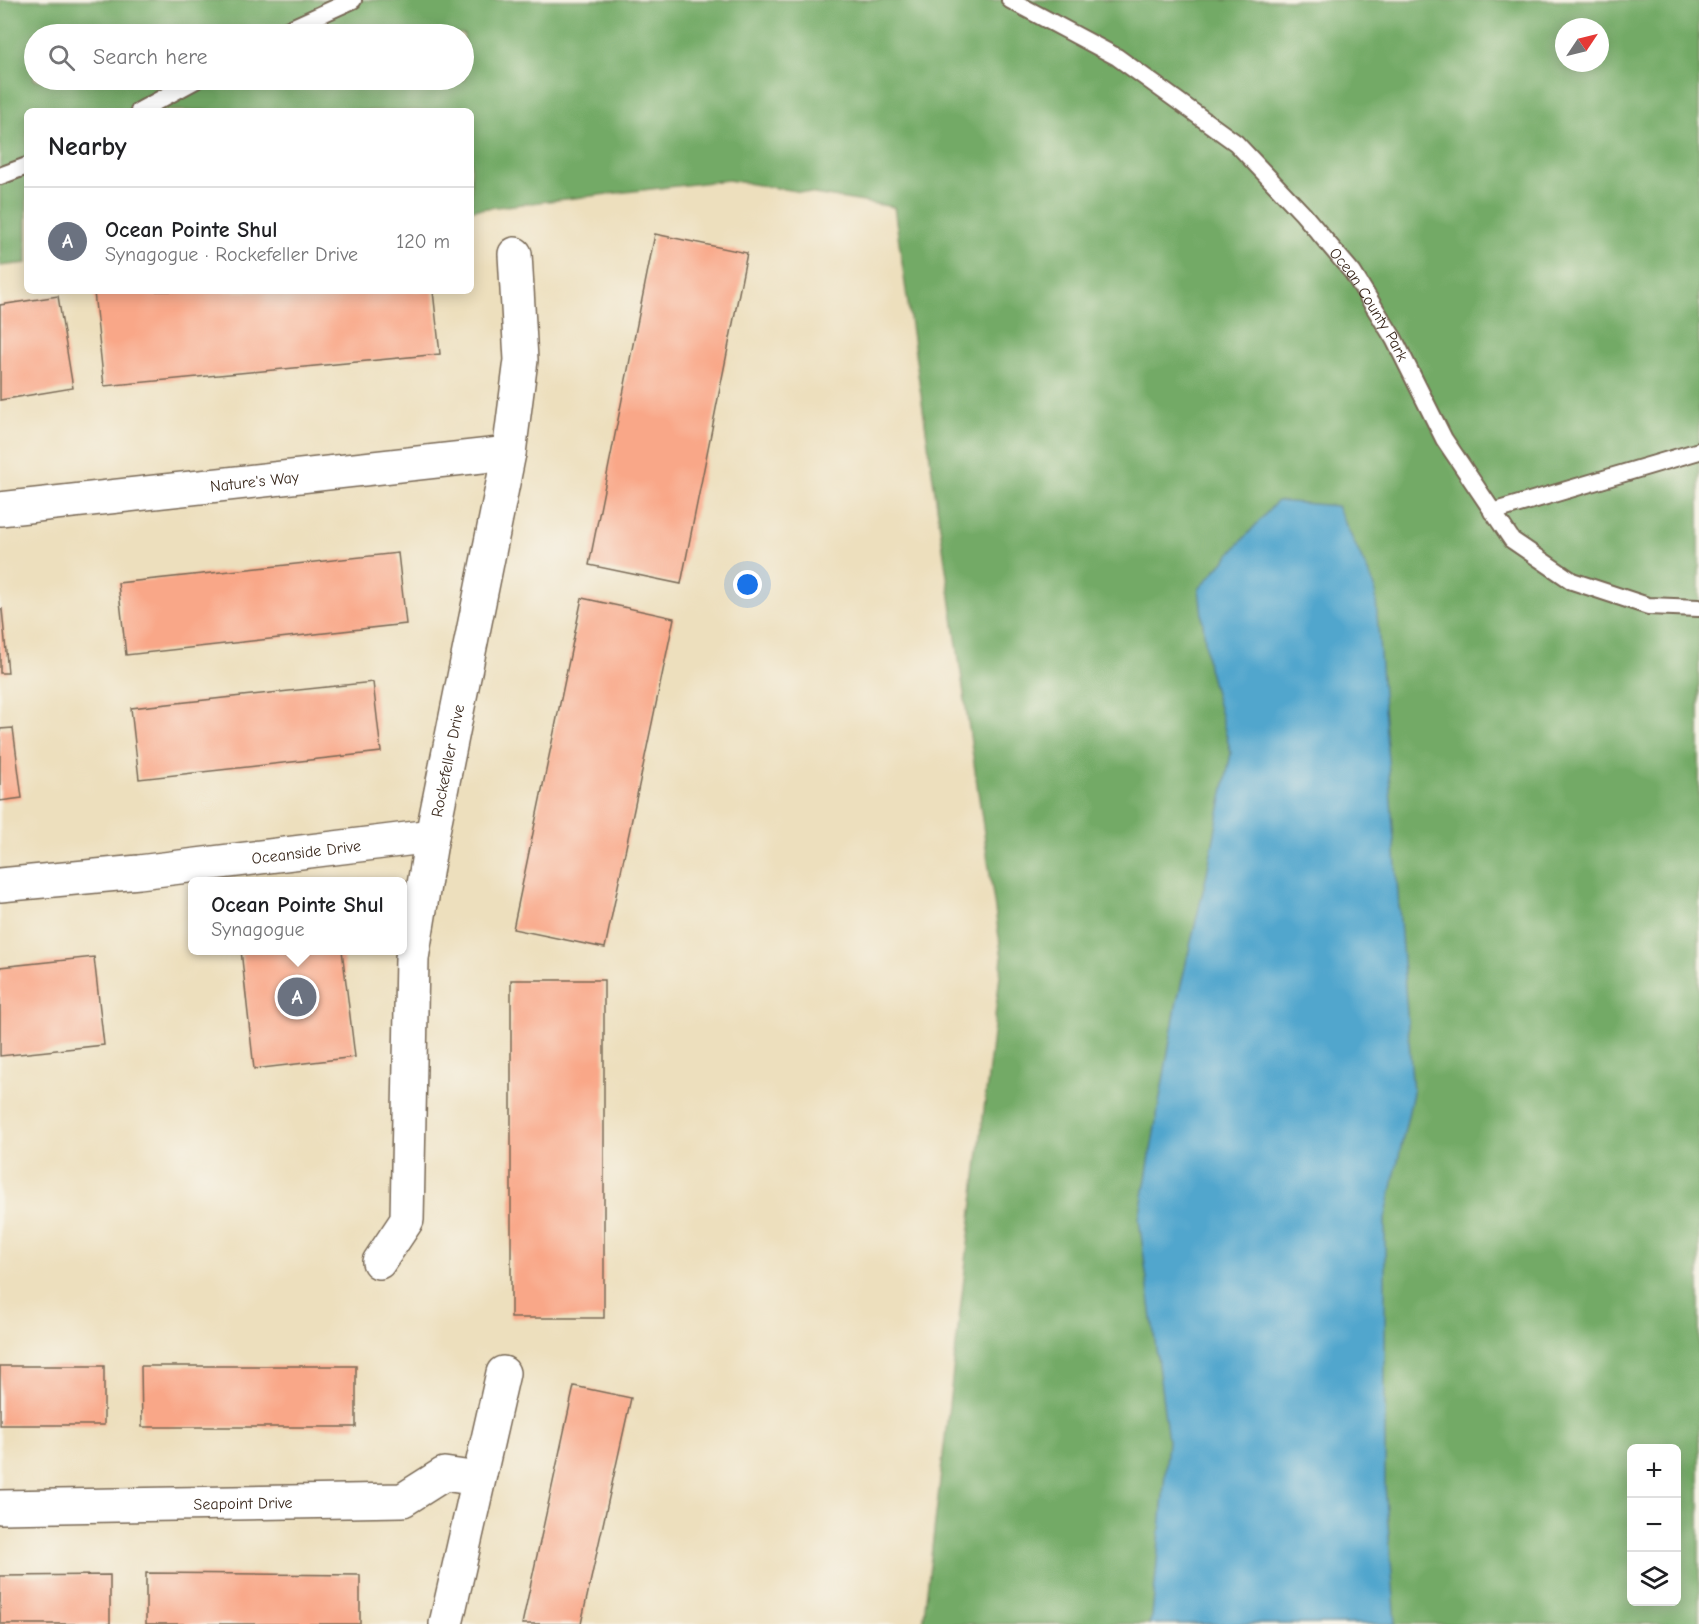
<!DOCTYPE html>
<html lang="en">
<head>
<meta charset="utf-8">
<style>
  body { margin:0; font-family:"Comic Neue",sans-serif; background:#f2f2f2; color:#202124 }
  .controls { position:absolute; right:18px; bottom:18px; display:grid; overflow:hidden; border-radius:9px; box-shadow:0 3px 15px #0003 }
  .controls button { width:54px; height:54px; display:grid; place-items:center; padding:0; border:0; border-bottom:2px solid #e0e0e0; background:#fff; color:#202124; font:30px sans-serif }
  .compass { position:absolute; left:1555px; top:18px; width:54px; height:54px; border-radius:50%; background:#fff; box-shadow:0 3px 15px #0003; rotate:55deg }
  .you { position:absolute; left:748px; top:585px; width:21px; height:21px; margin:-15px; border:4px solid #fff; border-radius:50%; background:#1a73e8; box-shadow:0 0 0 9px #1a73e833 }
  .badge { display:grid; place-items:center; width:39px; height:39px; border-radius:50%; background:#db2777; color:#fff; font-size:20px; font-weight:700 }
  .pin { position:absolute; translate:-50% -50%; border:3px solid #fff; box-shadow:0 2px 6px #0006 }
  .popup { position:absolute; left:188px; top:877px; width:219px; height:78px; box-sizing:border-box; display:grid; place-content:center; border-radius:9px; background:#fff; filter:drop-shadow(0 2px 4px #0005); font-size:20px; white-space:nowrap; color:#757577 }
  .popup b { font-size:22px; color:#202124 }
  .popup::after { content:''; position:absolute; left:50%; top:100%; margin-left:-12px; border:12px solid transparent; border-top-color:#fff }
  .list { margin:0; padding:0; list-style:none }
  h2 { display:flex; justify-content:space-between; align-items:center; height:78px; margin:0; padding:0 24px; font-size:26px }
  h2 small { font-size:20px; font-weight:400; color:#757577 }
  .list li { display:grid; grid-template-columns:39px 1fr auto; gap:18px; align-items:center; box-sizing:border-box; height:108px; padding:0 24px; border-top:2px solid #e0e0e0 }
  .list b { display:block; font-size:22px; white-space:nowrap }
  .list p { margin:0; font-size:20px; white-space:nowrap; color:#757577 }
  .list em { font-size:20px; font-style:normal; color:#757577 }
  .icon { flex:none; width:33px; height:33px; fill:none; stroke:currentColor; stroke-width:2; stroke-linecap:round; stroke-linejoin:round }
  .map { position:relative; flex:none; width:1699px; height:1624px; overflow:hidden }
  .search { position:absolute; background:#fff; box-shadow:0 3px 15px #0003; left:24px; top:24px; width:450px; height:66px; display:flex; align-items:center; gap:15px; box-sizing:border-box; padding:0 21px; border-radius:33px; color:#757577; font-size:22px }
  .panel { position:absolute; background:#fff; box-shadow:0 3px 15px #0003; left:24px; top:108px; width:450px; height:186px; border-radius:9px }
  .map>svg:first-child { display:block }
  .forest { fill:#73aa66; stroke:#576a42; stroke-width:1.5; fill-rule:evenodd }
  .water { fill:#51a6cd; stroke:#466876; stroke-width:1.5 }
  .building { fill:#f9a788 }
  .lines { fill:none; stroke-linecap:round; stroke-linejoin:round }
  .lane-casing { stroke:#796956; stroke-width:20 }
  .street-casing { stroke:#796956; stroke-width:36 }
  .lane { stroke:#fff; stroke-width:16 }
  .street { stroke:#fff; stroke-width:33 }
  .labels { text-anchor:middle; stroke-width:4.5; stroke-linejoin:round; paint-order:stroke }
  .street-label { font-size:16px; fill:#3b2a1e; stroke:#f7f3e8 }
</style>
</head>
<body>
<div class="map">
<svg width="1699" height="1624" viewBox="0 0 1699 1624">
  <rect width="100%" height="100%" fill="#f7f3e8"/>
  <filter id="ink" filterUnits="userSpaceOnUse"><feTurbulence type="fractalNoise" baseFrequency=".0167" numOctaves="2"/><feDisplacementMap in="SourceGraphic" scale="12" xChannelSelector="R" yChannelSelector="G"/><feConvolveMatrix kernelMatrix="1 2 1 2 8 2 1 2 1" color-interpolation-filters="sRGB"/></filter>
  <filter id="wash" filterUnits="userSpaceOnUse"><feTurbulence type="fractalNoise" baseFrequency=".008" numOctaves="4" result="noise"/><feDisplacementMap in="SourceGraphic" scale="24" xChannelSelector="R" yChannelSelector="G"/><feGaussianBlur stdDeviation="1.35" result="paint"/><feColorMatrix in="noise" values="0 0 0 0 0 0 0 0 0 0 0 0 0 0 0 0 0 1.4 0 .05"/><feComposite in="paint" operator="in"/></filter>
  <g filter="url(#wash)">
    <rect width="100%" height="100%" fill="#eddfbd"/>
    <path class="forest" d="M0 0H1699V1624H923L1002 958 894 207 728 180 471 210V111H27V263L0 266ZM1564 27H1600V63H1564ZM34 34H464V80H34ZM1632 1448H1676V1602H1632Z"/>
    <polygon class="water" points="1277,501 1337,506 1375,587 1413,1093 1385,1219 1385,1485 1396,1624 1149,1624 1152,1616 1168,1441 1139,1219 1176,1006 1206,878 1231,753 1208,667 1199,589"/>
    <g id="blocks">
      <g class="building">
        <polygon points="655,234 747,253 681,584 589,565"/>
        <polygon points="109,291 433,291 440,354 104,386 94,292"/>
        <polygon points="58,296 73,388 0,400 0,305"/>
        <polygon points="398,553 406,624 126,655 118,583"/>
        <polygon points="582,598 674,618 605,948 513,929"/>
        <polygon points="2,609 8,673 0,673 0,610"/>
        <polygon points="373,682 381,752 139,779 131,708"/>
        <polygon points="13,728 22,798 0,801 0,729"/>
        <polygon points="241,950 342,950 355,1057 254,1069"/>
        <polygon points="94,957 104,1045 0,1056 0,967"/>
        <rect x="511" y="980" width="93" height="338"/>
        <rect x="0" y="1366" width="104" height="59"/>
        <polygon points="141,1366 356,1366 356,1427 142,1427"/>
        <polygon points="574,1386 631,1398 581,1624 522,1624"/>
        <polygon points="146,1573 360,1575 360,1624 146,1624"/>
        <polygon points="110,1575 110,1624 0,1624 0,1576"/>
      </g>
    </g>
  </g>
  <g filter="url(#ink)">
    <use href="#blocks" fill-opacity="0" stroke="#796956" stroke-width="1.5"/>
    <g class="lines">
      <g class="lane-casing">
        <g id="lane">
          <path id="s1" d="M1010 0 1117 57 1236 143 1303 214 1353 273 1394 339 1444 439 1512 540 1572 581 1648 606 1699 608"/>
          <polyline points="278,34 353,0"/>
          <polyline points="139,111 196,80"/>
          <polyline points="0,176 27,166"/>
          <polyline points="1492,512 1699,451"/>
        </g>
      </g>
      <g class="street-casing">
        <g id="street">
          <path id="s2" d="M0 509 509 453"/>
          <path id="s3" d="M0 885 139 872 432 836"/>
          <path id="s4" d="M379 1262 407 1220 412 958 432 836 509 453 521 360 515 254"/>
          <path id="s5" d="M0 1507 403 1500 444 1474 478 1479"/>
          <polyline points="446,1624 503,1373"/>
        </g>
      </g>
      <use href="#lane" class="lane"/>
      <use href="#street" class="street"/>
    </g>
  </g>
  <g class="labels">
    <g class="street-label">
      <text dy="6" stroke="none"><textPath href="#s1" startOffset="478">Ocean County Park</textPath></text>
      <text dy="6" stroke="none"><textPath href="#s2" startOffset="256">Nature's Way</textPath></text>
      <text dy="6" stroke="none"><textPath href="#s4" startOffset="513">Rockefeller Drive</textPath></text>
      <text dy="6" stroke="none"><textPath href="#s3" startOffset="308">Oceanside Drive</textPath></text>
      <text dy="6" stroke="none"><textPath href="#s5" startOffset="243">Seapoint Drive</textPath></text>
    </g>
  </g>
</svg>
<div class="controls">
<button>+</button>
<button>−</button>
<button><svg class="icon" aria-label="layers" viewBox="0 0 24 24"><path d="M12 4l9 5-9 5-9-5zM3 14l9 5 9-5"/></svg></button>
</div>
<svg class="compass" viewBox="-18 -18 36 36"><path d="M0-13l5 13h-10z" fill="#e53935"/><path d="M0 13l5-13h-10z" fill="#757577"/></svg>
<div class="you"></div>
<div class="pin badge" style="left:297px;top:997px;background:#6b7280">A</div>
<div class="popup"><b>Ocean Pointe Shul</b>Synagogue</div>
<div class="search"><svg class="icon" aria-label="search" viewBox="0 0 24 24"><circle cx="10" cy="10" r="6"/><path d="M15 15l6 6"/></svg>Search here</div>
<section class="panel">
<h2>Nearby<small></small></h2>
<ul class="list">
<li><span class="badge" style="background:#6b7280">A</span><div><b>Ocean Pointe Shul</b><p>Synagogue · Rockefeller Drive</p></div><em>120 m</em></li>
</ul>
</section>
</div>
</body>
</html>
